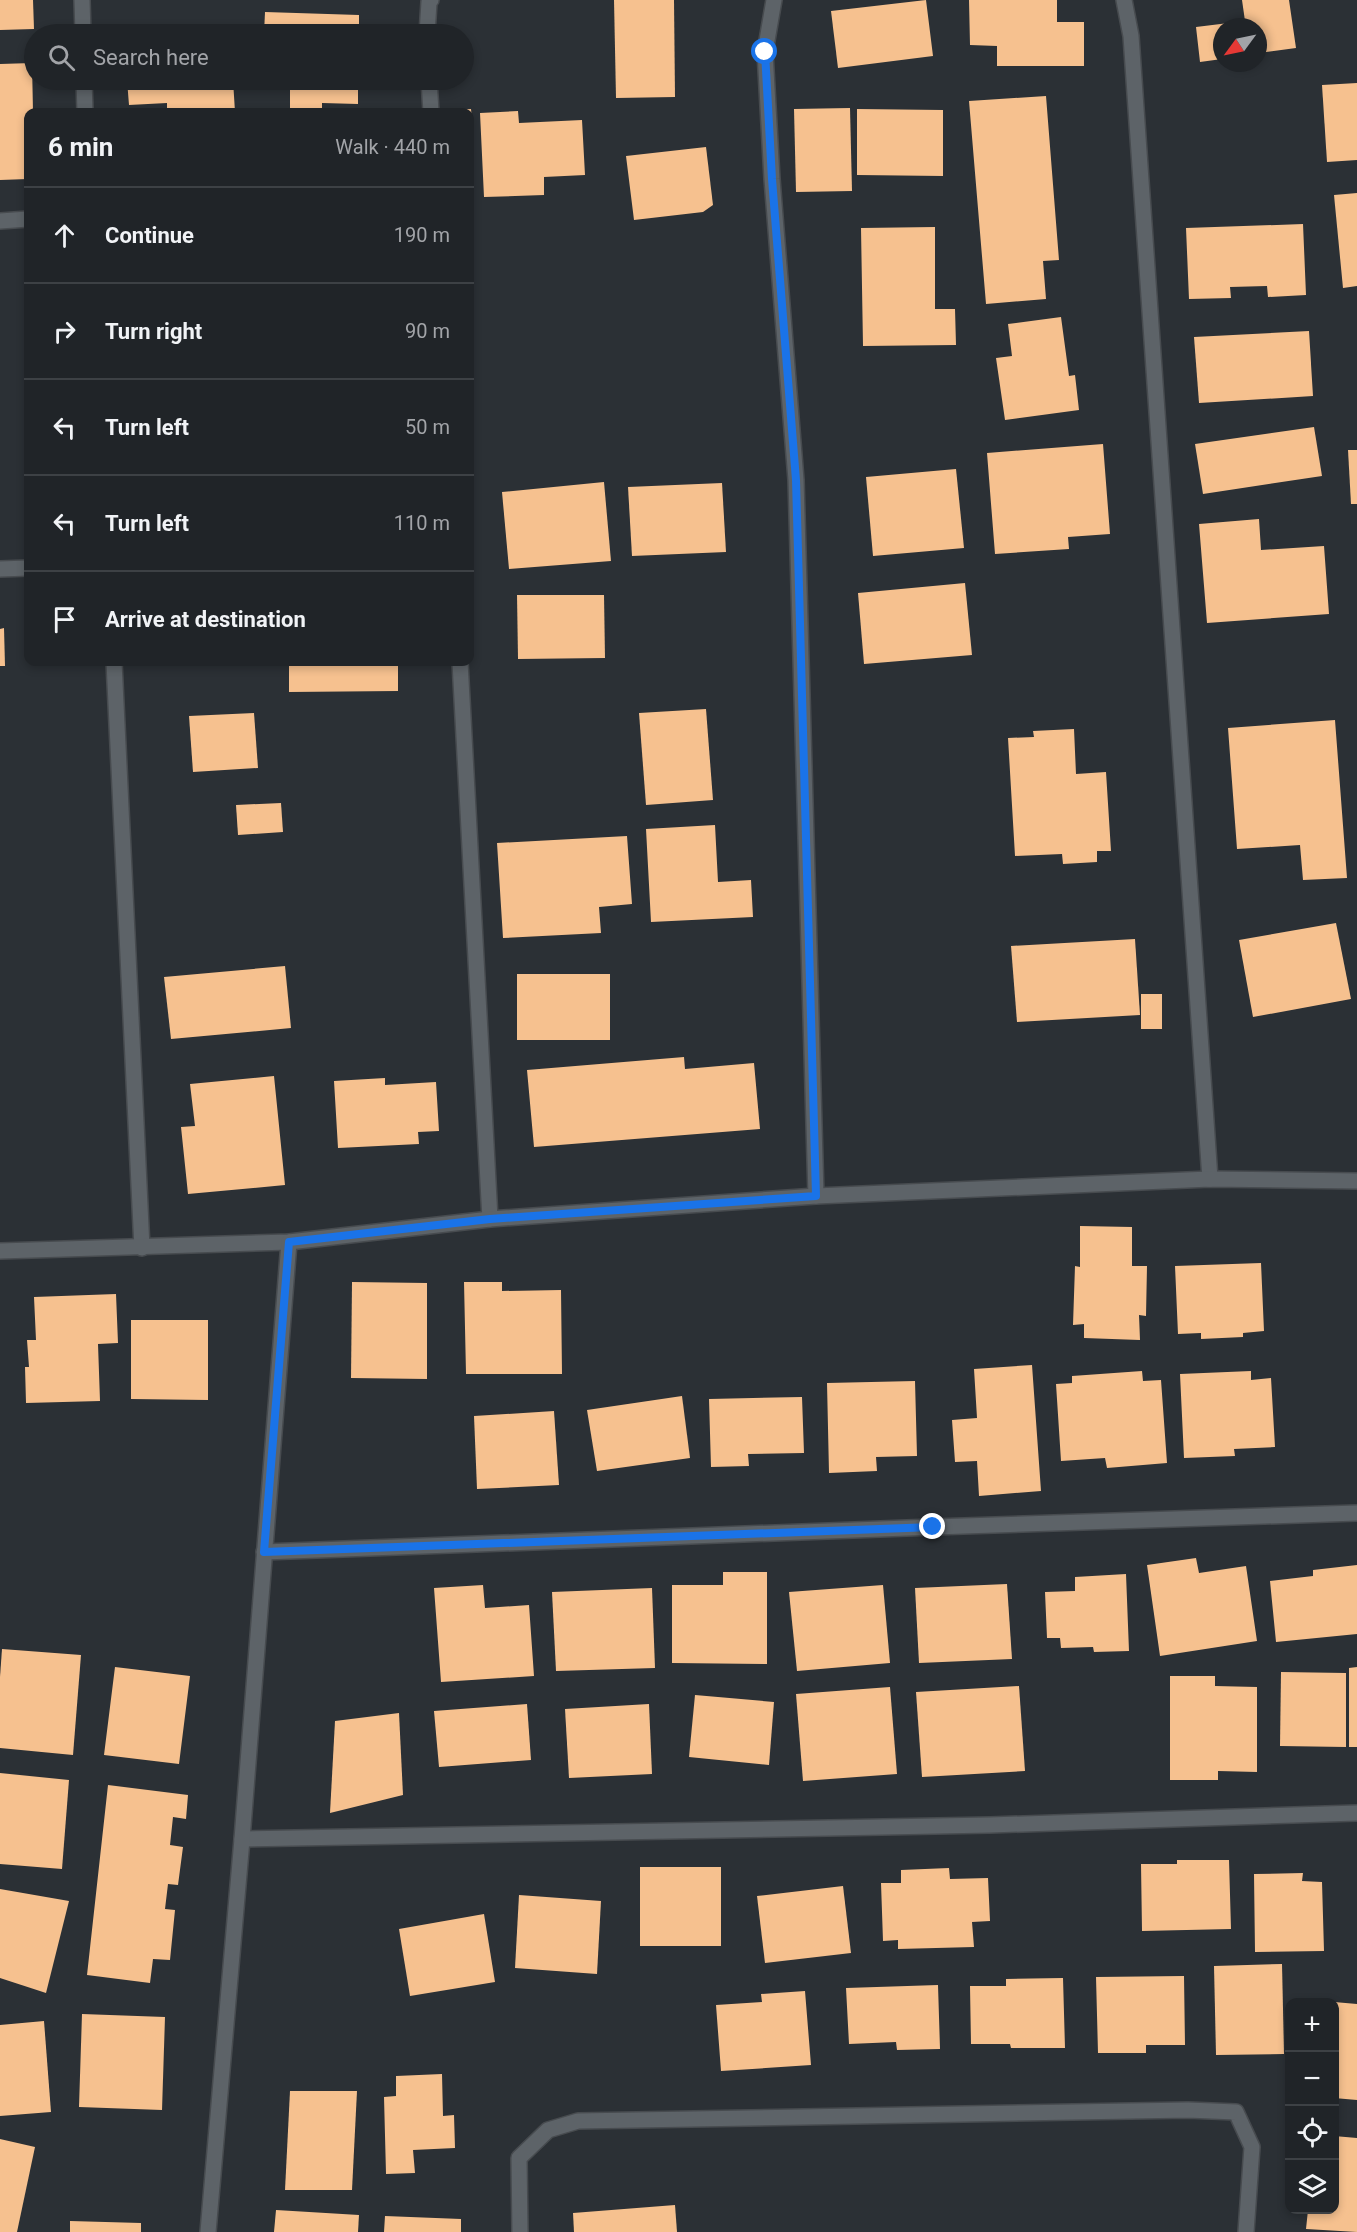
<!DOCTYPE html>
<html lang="en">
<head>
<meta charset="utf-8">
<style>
  body { margin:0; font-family:Roboto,sans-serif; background:#282c30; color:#f1f3f6 }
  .controls { position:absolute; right:18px; bottom:18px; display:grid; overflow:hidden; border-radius:12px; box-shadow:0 3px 9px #0003 }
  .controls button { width:54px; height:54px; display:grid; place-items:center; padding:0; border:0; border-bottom:2px solid #3d4145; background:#202428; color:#f1f3f6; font:30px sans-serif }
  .compass { position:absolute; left:1213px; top:18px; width:54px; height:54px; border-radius:50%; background:#202428; box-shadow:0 3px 9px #0003; rotate:237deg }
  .stop { position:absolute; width:18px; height:18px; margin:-14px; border:4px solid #1a73e8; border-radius:50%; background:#fff }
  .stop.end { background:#1a73e8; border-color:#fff; box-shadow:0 2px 6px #0008 }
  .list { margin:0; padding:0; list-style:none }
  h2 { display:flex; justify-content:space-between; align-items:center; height:78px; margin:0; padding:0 24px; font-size:26px }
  h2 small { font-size:20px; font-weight:400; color:#a2a4a8 }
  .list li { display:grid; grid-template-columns:39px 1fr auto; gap:18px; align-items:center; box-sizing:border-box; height:96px; padding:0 24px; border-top:2px solid #3d4145 }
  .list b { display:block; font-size:22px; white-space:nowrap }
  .list em { font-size:20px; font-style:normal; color:#a2a4a8 }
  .icon { flex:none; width:33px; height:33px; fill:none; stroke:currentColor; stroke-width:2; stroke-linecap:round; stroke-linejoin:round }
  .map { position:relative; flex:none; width:1357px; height:2232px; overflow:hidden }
  .search { position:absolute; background:#202428; box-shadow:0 3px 9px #0003; left:24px; top:24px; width:450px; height:66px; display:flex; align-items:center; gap:15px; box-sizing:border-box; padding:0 21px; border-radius:33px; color:#a2a4a8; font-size:22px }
  .panel { position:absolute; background:#202428; box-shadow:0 3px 9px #0003; left:24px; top:108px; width:450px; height:558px; border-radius:12px }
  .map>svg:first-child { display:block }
  .building { fill:#f6c18f }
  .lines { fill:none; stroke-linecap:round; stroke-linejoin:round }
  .street-casing { stroke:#474b4f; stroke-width:18 }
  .street { stroke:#5d6368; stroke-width:15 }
  .route { stroke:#1a73e8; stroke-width:8 }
</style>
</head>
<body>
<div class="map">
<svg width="1357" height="2232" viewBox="0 0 1357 2232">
  <rect width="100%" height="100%" fill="#2b3035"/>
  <g class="building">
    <polygon points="0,0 33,0 34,29 0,30"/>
    <polygon points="614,0 674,0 675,97 616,98"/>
    <polygon points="926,0 933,56 838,68 831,11"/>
    <polygon points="969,0 1057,0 1057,22 1084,22 1084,66 997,66 997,46 970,45"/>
    <polygon points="1242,0 1289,0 1296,48 1258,53 1258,27 1222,27 1222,59 1200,62 1196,27 1245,21"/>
    <polygon points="265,12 359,15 359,34 264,34"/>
    <polygon points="32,63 33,112 28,112 28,179 0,180 0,64"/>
    <polygon points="127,80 233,80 235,112 167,112 167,103 129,105"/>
    <polygon points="290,80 358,80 358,104 322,103 322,112 290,112"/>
    <polygon points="1357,83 1357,160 1327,162 1322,85"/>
    <polygon points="1046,96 1059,260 1043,261 1046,299 986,304 969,101"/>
    <polygon points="850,108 852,191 796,192 794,109"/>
    <polygon points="471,109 474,140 470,140 470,112 450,112 450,110"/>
    <polygon points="857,109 943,110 943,176 857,175"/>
    <polygon points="518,111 519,123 582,120 585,175 544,177 544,195 484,197 480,113"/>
    <polygon points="706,147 713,205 703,212 634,220 626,156"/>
    <polygon points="1357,193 1357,286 1343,288 1334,195"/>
    <polygon points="1303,224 1306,295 1268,297 1267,286 1230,287 1231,298 1189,299 1186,228"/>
    <polygon points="935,227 935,309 955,309 956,345 863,346 861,228"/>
    <polygon points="1061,317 1069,376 1075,375 1079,410 1005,420 996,358 1012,356 1008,324"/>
    <polygon points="1309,331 1313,396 1199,403 1194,337"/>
    <polygon points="1314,427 1322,476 1203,494 1195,444"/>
    <polygon points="1103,444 1110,534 1068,537 1069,549 995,554 987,453"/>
    <polygon points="1348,450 1357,450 1357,504 1351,504"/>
    <polygon points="956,469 964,548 873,556 866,477"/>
    <polygon points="604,482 611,561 509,569 502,492"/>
    <polygon points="722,483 726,552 632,556 628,487"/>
    <polygon points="1259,519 1261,550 1324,546 1329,614 1207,623 1199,524"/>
    <polygon points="965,583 972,655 864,664 858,593"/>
    <polygon points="517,595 604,595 605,658 518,659"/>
    <polygon points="4,628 5,666 0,666 0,629"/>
    <polygon points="289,662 398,662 398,691 289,692"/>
    <polygon points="706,709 713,800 646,805 639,713"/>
    <polygon points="254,713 258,768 193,772 189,716"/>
    <polygon points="1335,720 1347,878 1303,880 1300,845 1237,849 1228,728"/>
    <polygon points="1074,729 1076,774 1106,772 1111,851 1097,851 1097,862 1063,864 1062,854 1015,856 1008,738 1034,737 1033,731"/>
    <polygon points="281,803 283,832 238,835 236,805"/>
    <polygon points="715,825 718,882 751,880 753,917 651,922 646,829"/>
    <polygon points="627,836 632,904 599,907 601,933 503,938 497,843"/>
    <polygon points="1336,923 1351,999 1253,1017 1239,940"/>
    <polygon points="1135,939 1140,1015 1017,1022 1011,946"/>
    <polygon points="285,966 291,1028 171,1039 164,977"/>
    <rect x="517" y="974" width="93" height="66"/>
    <rect x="1141" y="994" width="21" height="35"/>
    <polygon points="684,1057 685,1069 754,1063 760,1129 534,1147 527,1070"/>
    <polygon points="274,1076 285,1185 188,1194 181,1127 195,1126 190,1084"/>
    <polygon points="385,1078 385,1085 436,1082 439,1131 418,1132 419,1144 338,1148 334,1081"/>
    <polygon points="1080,1226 1132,1227 1132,1266 1147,1266 1146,1316 1139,1315 1140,1340 1084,1338 1084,1324 1073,1325 1075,1266 1080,1267"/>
    <polygon points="1261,1263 1264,1331 1243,1333 1243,1337 1201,1339 1201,1333 1178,1334 1175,1266"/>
    <polygon points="352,1282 427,1283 427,1379 351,1378"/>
    <polygon points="464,1282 502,1282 502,1291 561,1290 562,1374 466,1374"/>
    <polygon points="116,1294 118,1343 98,1344 100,1401 26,1403 25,1367 29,1367 27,1340 36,1340 34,1297"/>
    <polygon points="131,1320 208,1320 208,1400 131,1399"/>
    <polygon points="1032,1365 1041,1491 979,1496 977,1461 955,1462 952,1420 977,1418 974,1369"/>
    <polygon points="1142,1371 1143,1381 1161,1380 1167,1463 1107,1468 1105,1458 1061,1461 1056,1384 1072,1383 1072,1376"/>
    <polygon points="1251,1371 1251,1380 1271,1378 1275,1447 1234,1449 1235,1456 1184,1458 1180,1374"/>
    <polygon points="915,1381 917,1456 876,1457 877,1471 829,1473 827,1383"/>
    <polygon points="682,1396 690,1458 597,1471 587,1410"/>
    <polygon points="802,1397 804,1453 748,1454 749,1466 711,1467 709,1399"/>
    <polygon points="554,1411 559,1485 477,1489 474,1416"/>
    <polygon points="1196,1558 1199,1573 1246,1566 1257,1641 1160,1656 1147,1565"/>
    <polygon points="1357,1565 1357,1634 1276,1642 1270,1581 1313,1576 1313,1570"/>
    <polygon points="723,1572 767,1572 767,1664 672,1663 672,1585 723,1585"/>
    <polygon points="1126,1574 1129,1651 1094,1652 1093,1647 1061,1648 1060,1638 1047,1638 1045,1592 1075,1591 1075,1577"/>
    <polygon points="1007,1584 1012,1659 919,1663 915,1588"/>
    <polygon points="483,1585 485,1608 529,1605 534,1676 441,1682 434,1588"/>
    <polygon points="883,1585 890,1663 797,1671 789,1592"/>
    <polygon points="652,1588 655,1668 556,1671 552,1592"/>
    <polygon points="2,1649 81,1655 73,1755 0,1748 0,1677"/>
    <polygon points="115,1667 190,1676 179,1764 104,1755"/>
    <polygon points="1357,1667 1357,1747 1349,1747 1349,1668"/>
    <polygon points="1281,1672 1346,1673 1346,1747 1280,1746"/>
    <polygon points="1170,1676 1215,1676 1215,1686 1257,1687 1257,1772 1218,1771 1218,1780 1170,1780"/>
    <polygon points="1019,1686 1025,1771 922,1777 916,1692"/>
    <polygon points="890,1687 897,1774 803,1781 796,1694"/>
    <polygon points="695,1695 774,1702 769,1765 689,1757"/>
    <polygon points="527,1704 531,1760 439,1767 434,1711"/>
    <polygon points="649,1704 652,1774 569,1778 565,1709"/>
    <polygon points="399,1713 403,1795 330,1813 335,1721"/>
    <polygon points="0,1773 69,1780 62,1869 0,1864"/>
    <polygon points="108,1785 188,1795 186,1819 173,1817 170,1845 183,1847 178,1885 168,1884 165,1909 175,1910 170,1960 153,1959 150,1983 87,1975"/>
    <polygon points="1177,1860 1229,1860 1231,1929 1142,1931 1141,1864 1177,1864"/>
    <rect x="640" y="1867" width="81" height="79"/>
    <polygon points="949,1868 950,1879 988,1878 990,1921 972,1922 974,1947 898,1949 898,1940 883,1941 881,1883 901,1883 901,1870"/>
    <polygon points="1303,1873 1302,1881 1322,1882 1324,1951 1255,1952 1254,1874"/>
    <polygon points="843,1886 851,1953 765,1963 757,1896"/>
    <polygon points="0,1889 69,1901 46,1993 0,1978"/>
    <polygon points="519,1895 601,1901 597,1974 515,1968"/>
    <polygon points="484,1914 495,1982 410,1996 399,1929"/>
    <polygon points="1282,1964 1284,2054 1216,2055 1214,1966"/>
    <polygon points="1184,1976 1185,2045 1146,2045 1146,2053 1098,2053 1096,1977"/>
    <polygon points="1063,1978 1065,2048 1011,2048 1010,2044 971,2044 970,1986 1006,1986 1006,1979"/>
    <polygon points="938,1985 940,2049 897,2050 896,2042 849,2044 846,1988"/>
    <polygon points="805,1991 811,2065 721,2071 716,2005 762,2002 761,1994"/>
    <polygon points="1334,2002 1357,2004 1357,2100 1334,2098"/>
    <polygon points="82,2014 165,2017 162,2110 79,2107"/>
    <polygon points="44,2021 51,2112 0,2116 0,2025"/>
    <polygon points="442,2074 443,2116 454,2115 455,2148 413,2150 415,2173 386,2174 384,2097 396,2096 396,2076"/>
    <polygon points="290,2091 357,2091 352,2190 285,2190"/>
    <polygon points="1334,2136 1357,2138 1357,2232 1306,2229 1308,2210 1334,2210"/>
    <polygon points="0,2139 35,2147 17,2232 0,2232"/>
    <polygon points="675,2205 677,2232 574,2232 573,2213"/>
    <polygon points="276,2210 359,2215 358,2232 274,2232"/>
    <polygon points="385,2216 461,2219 461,2232 384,2232"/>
    <polygon points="70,2221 141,2223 141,2232 70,2232"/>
  </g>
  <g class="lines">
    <g class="street-casing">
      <g id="street">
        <polyline points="82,0 83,34"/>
        <polyline points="774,0 765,52 772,179 796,480 816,1196"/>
        <polyline points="1124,0 1131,36 1210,1179"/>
        <polyline points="427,34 429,2 431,0"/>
        <polyline points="84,80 85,112"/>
        <polyline points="429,80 431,112"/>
        <polyline points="0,221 28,219"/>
        <polyline points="0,569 28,568"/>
        <polyline points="114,662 142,1248"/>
        <polyline points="460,662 490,1219"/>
        <polyline points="0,1251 289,1242 490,1219 816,1196 1210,1179 1357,1181"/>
        <polyline points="264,1552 933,1527 1357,1513"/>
        <polyline points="242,1839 990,1825 1357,1813"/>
        <polyline points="208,2232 242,1839 289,1242"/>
        <polyline points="520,2232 519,2158 548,2130 578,2121 1188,2110 1236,2112 1252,2147 1246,2232"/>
      </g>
    </g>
    <use href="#street" class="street"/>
  </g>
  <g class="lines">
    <polyline class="route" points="765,52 772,179 796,480 816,1196 490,1219 289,1242 264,1552 933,1527"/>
  </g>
</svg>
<div class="controls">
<button>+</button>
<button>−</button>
<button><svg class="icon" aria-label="locate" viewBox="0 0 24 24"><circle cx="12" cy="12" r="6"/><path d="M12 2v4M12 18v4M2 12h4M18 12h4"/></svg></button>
<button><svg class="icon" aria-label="layers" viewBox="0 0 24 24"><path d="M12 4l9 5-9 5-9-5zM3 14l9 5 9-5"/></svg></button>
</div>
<svg class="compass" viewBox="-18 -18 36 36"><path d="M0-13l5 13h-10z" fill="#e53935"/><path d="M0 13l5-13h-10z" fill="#a2a4a8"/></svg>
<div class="stop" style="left:765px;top:52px"></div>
<div class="stop end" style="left:933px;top:1527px"></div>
<div class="search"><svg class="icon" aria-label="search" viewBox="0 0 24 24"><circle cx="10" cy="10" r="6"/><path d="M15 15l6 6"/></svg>Search here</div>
<section class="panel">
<h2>6 min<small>Walk · 440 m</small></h2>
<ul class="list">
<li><svg class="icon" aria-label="ahead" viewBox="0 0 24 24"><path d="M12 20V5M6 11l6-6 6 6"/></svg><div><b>Continue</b></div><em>190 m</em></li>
<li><svg class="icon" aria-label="right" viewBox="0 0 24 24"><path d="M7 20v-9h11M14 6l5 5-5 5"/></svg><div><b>Turn right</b></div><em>90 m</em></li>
<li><svg class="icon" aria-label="left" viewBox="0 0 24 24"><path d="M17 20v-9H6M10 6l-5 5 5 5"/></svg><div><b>Turn left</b></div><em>50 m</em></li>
<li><svg class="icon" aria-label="left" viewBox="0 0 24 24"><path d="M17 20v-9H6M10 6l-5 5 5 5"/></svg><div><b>Turn left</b></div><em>110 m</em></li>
<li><svg class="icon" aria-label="arrive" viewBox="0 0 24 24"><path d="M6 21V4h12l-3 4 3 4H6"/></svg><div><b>Arrive at destination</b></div></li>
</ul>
</section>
</div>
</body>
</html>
